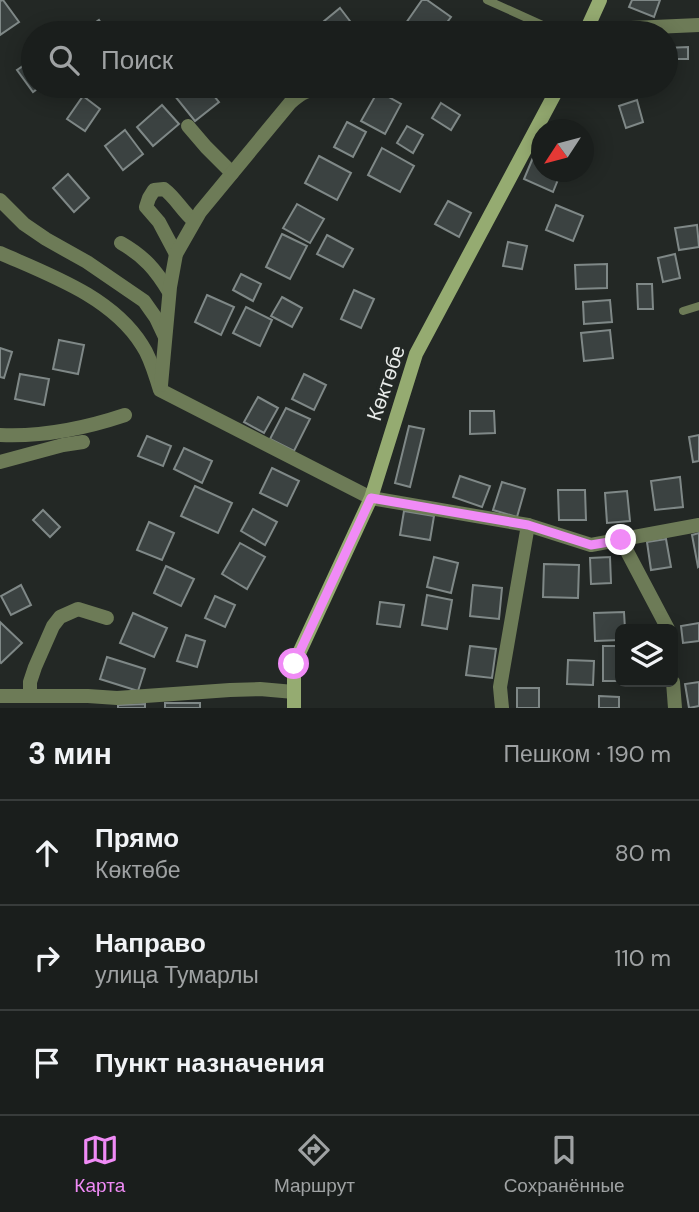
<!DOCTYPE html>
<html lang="ru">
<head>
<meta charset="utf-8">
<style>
  body { margin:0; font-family:"DM Sans",sans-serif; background:#232725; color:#f1f3f6 }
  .controls { position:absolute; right:21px; bottom:21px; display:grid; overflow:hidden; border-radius:10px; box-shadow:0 4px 18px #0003 }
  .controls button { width:63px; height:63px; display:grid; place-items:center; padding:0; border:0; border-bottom:2px solid #383c3b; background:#1a1e1c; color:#f1f3f6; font:35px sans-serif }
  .compass { position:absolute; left:531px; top:119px; width:63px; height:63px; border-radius:50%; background:#1a1e1c; box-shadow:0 4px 18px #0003; rotate:234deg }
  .stop { position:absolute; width:21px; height:21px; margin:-16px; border:5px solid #f08bf6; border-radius:50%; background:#fff }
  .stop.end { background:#f08bf6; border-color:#fff; box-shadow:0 2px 7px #0008 }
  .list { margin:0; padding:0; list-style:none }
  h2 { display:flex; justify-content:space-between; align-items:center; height:91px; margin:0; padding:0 28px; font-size:30px }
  h2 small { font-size:23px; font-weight:400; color:#9fa2a3 }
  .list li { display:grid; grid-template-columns:46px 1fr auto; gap:21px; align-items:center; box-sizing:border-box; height:105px; padding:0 28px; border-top:2px solid #383c3b }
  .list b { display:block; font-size:26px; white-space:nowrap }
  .list p { margin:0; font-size:23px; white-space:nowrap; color:#9fa2a3 }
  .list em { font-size:23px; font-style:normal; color:#9fa2a3 }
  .icon { flex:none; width:38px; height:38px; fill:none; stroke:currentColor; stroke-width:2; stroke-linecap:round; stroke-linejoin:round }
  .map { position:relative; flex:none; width:699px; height:708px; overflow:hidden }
  .search { position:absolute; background:#1a1e1c; box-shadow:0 4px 18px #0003; left:21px; right:21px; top:21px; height:77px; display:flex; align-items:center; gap:18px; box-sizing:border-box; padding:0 24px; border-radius:38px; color:#9fa2a3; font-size:26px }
  .sheet { height:406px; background:#1a1e1c }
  nav { display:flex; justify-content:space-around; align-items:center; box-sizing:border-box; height:98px; border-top:2px solid #383c3b; background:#1a1e1c; font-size:19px; color:#9fa2a3 }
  nav a { display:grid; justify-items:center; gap:4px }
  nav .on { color:#f08bf6 }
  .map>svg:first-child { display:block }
  .building { fill:#3b4241; stroke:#7f8887; stroke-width:2 }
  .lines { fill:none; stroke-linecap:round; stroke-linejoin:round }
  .lane { stroke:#6d7b57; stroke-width:8 }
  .street { stroke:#6d7b57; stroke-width:14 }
  .secondary { stroke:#95ab71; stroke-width:14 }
  .route { stroke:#f08bf6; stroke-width:9 }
  .labels { text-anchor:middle; stroke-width:7; stroke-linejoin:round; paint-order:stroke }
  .street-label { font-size:21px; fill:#e8ebe9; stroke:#232825 }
</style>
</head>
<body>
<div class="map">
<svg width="699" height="708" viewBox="0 0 699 708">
  <rect width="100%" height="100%" fill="#232825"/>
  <g class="building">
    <polygon points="3,0 19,22 0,35 0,1"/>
    <polygon points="422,0 427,0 451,17 439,33 421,33 406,23"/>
    <polygon points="632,0 660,0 654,17 629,7"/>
    <polygon points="340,8 353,25 343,33 322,33 317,27"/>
    <polygon points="99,20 108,33 84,33 83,31"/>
    <polygon points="688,47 688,59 666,59 666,48"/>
    <polygon points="26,64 33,75 33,86 41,86 33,92 17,70"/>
    <polygon points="185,86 206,86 219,102 195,121 174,95"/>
    <polygon points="378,91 401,104 385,134 361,121"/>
    <polygon points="83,96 100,109 85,131 67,119"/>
    <polygon points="637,100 643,122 626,128 619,106"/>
    <polygon points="441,103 460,115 451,130 432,118"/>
    <polygon points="162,105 179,124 153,146 137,127"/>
    <polygon points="347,122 366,132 353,157 334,147"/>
    <polygon points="407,126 423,135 413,153 397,143"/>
    <polygon points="125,130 143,154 123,170 105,146"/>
    <polygon points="540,141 542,172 561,172 553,192 524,179"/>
    <polygon points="382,148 414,166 400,192 368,175"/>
    <polygon points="319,156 351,173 337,200 305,183"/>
    <polygon points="68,174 89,198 74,212 53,188"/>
    <polygon points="448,201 471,213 459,237 435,224"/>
    <polygon points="297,204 324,219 310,243 283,228"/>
    <polygon points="556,205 583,216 573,241 546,230"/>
    <polygon points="697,225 699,247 679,250 675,228"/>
    <polygon points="282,234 307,246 290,279 266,267"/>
    <polygon points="327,235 353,249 343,267 317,254"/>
    <polygon points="508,242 527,246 522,269 503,266"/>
    <polygon points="675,254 680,278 663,282 658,258"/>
    <polygon points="607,264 607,288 576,289 575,265"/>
    <polygon points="241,274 261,284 253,301 233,290"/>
    <polygon points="637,284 652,284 653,309 638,309"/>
    <polygon points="354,290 374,299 361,328 341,319"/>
    <polygon points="207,295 234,307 221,335 195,322"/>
    <polygon points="282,297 302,308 292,327 271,316"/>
    <polygon points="610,300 612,322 584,324 583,302"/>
    <polygon points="246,307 272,320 260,346 233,333"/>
    <polygon points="610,330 613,358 584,361 581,333"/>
    <polygon points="59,340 84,345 78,374 53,369"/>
    <polygon points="0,348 12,352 4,378 0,377"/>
    <polygon points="20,374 49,379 44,405 15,399"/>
    <polygon points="304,374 326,385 314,410 292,399"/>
    <polygon points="258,397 278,408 264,433 244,422"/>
    <polygon points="286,408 310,419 294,451 270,439"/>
    <polygon points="470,411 494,411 495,433 470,434"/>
    <polygon points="409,426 424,429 410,487 395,483"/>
    <polygon points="699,435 699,461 693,462 689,437"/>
    <polygon points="147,436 171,446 163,466 138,456"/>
    <polygon points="184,448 212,461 202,483 174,469"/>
    <polygon points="272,468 299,481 287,506 260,493"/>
    <polygon points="460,476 490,486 482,507 453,497"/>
    <polygon points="680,477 683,507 655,510 651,481"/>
    <polygon points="502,482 525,489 517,517 493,510"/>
    <polygon points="195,486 232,503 218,533 181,516"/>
    <polygon points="558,490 585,490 586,520 559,520"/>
    <polygon points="627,491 630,521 607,523 605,493"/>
    <polygon points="253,509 277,522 265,545 241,531"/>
    <polygon points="43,510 60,527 50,537 33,520"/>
    <polygon points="404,511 434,516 430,540 400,535"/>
    <polygon points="149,522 174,533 162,560 137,550"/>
    <polygon points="699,533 699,566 698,567 692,535"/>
    <polygon points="666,539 671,567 651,570 647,542"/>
    <polygon points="240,543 265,557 247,589 222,574"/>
    <polygon points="434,557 458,563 451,593 427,587"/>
    <polygon points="610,557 611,583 591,584 590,558"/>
    <polygon points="544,564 579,565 578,598 543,597"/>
    <polygon points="166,566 194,579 181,606 154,593"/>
    <polygon points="21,585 31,605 11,615 1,596"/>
    <polygon points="473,585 502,588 499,619 470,616"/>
    <polygon points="427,595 452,600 447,629 422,625"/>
    <polygon points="215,596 235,605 225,627 205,618"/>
    <polygon points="380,602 404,605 400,627 377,624"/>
    <polygon points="624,612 625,629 620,629 620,640 595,641 594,613"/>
    <polygon points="133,613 167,628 154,657 120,643"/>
    <polygon points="0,622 22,643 1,663 0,662"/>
    <polygon points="699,623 699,641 683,643 681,626"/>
    <polygon points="186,635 205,641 197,667 177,661"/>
    <polygon points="470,646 496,649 492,678 466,675"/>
    <rect x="603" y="646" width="17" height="35"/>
    <polygon points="107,657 145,669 138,691 100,679"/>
    <polygon points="568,660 594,661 593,685 567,684"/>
    <polygon points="699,682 699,706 689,708 685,684"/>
    <rect x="517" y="688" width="22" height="20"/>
    <polygon points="599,696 619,697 619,708 599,708"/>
    <rect x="165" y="703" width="35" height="5"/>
    <polygon points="145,704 145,708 118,708 118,705"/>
  </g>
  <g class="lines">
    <g class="lane">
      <polyline points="487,0 560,33"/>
      <polyline points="683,311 699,306"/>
    </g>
    <g class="street">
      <polyline points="586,30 699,25"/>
      <polyline points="188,126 206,147 232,173"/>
      <polyline points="0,200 24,224 46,239 87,262 144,301 156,318 165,337"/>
      <path d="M121 243C144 256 156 270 169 292"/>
      <path d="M0 253C50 275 112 297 142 345 151 358 155 375 160 390L371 498 528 525 591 545 699 525"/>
      <path d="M176 254 159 222 146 207 149 198 154 190 164 189C176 198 182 211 194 221"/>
      <path d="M161 385 170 287 176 254 200 212 290 103C300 94 309 88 323 89"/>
      <path d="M0 435C41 437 86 428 125 415"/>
      <polyline points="0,462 63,445 83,442"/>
      <polyline points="621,540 668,629"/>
      <polyline points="673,682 675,708"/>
      <polyline points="30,695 30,682 35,667 53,626 60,617 78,609 107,618"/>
      <polyline points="0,696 88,696 117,698 230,690 260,689 294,692"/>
      <polyline points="502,708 500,687 528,525"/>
    </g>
    <g class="secondary">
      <polyline points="585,33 600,0"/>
      <polyline points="294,708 294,664 371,498 416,354 559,86"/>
    </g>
  </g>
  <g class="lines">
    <polyline class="route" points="294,664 371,498 528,525 591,545 621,540"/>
  </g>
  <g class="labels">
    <g class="street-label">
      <text transform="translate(386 383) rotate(-71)" y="7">Көктөбе</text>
    </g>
  </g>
</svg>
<div class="controls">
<button><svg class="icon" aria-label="layers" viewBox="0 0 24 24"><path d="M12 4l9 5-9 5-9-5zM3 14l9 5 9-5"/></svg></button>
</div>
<svg class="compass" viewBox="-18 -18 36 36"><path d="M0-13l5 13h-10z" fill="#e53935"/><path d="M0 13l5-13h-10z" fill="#9fa2a3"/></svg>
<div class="stop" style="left:294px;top:664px"></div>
<div class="stop end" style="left:621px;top:540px"></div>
<div class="search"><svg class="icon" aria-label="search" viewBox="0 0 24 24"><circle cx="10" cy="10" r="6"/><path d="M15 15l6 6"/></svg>Поиск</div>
</div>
<section class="sheet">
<h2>3 мин<small>Пешком · 190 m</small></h2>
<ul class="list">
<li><svg class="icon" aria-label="ahead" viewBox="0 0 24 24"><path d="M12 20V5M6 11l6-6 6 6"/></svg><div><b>Прямо</b><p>Көктөбе</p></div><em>80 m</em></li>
<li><svg class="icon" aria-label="right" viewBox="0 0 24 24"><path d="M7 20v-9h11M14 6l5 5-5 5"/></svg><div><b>Направо</b><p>улица Тумарлы</p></div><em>110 m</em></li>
<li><svg class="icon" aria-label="arrive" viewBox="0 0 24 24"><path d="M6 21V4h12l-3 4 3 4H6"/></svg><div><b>Пункт назначения</b></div></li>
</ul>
</section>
<nav>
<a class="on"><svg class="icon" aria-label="map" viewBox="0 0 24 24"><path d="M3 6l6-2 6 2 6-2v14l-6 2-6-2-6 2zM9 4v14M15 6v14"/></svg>Карта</a>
<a><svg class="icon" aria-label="directions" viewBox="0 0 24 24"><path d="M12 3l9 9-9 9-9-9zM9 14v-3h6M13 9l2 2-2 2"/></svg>Маршрут</a>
<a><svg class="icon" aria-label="saved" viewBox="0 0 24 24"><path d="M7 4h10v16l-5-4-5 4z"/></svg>Сохранённые</a>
</nav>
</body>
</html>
